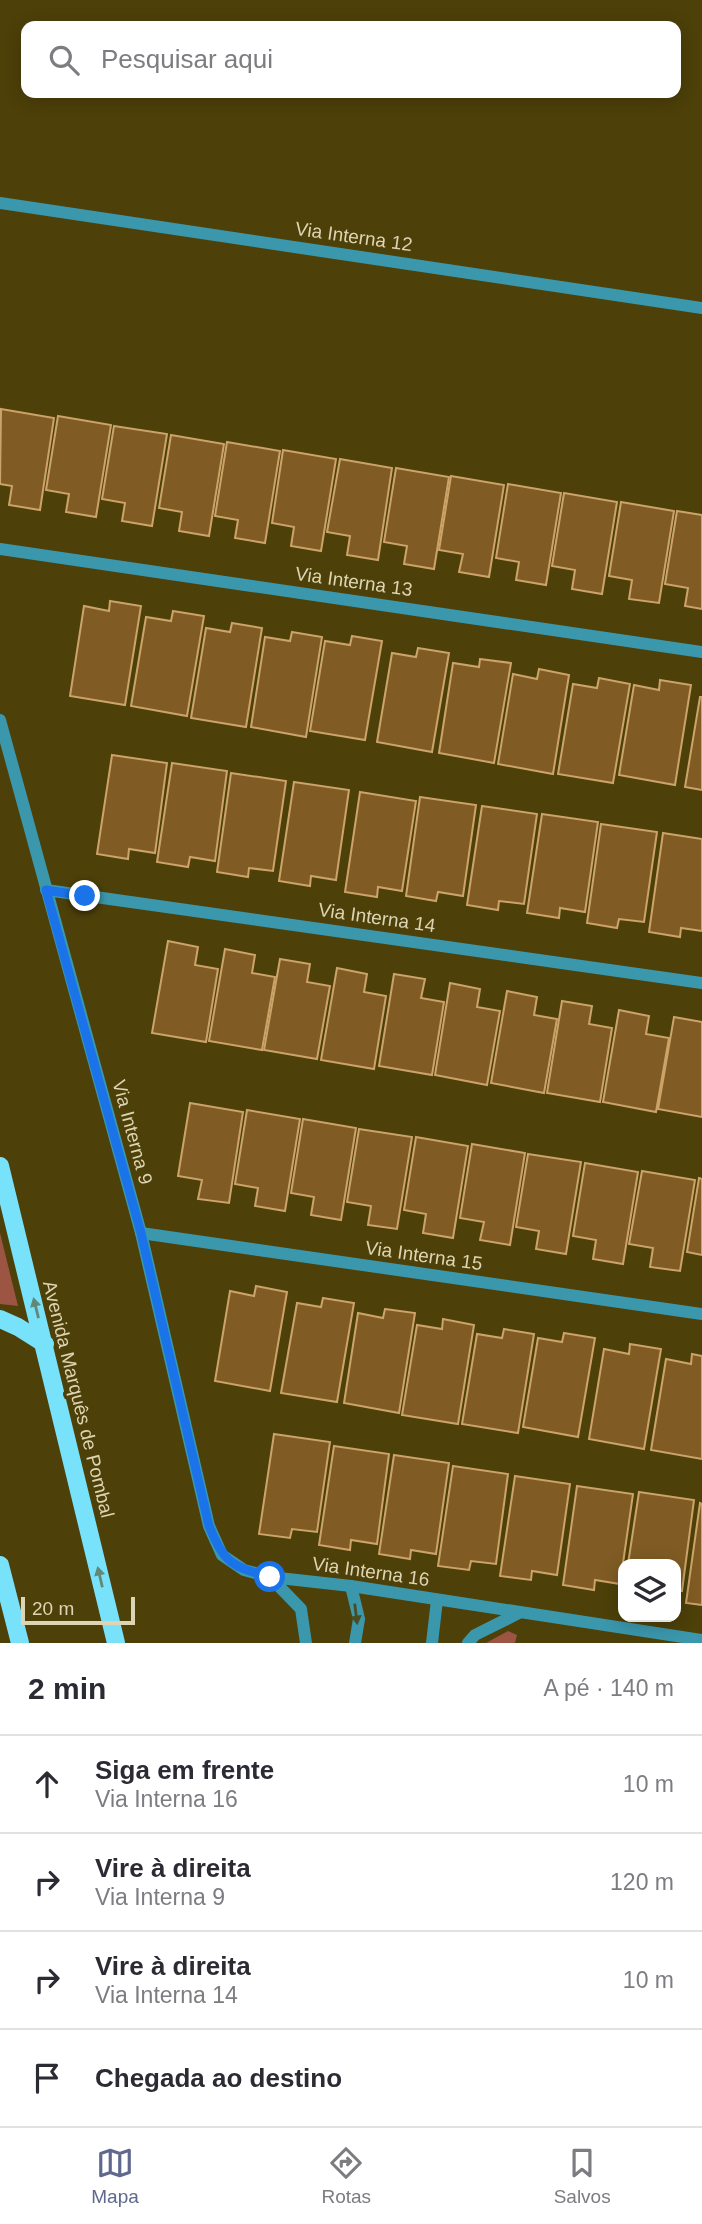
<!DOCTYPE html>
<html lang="pt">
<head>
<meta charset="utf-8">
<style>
  body { margin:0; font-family:Helvetica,sans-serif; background:#f2f2f3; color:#2b2b33 }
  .controls { position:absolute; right:21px; bottom:21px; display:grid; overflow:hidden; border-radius:14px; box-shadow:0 4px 18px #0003 }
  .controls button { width:63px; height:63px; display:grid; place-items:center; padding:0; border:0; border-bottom:2px solid #e1e1e2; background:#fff; color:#2b2b33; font:35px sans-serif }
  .scale { position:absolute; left:21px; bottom:18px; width:114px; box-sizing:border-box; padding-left:7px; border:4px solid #ddd4b3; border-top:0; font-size:19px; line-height:24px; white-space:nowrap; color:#ddd4b3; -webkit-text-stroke:5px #4d4009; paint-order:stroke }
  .stop { position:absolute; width:21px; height:21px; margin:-16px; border:5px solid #1a73e8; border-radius:50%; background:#fff }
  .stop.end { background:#1a73e8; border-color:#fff; box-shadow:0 2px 7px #0008 }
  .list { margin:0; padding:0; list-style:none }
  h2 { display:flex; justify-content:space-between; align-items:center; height:91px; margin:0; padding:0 28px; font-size:30px }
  h2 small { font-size:23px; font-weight:400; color:#7c7c81 }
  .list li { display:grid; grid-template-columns:46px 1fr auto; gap:21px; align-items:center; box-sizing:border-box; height:98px; padding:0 28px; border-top:2px solid #e1e1e2 }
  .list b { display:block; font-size:26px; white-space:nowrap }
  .list p { margin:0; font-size:23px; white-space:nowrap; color:#7c7c81 }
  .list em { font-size:23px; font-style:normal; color:#7c7c81 }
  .icon { flex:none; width:38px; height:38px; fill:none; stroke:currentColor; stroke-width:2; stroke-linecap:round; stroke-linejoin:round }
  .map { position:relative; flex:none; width:702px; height:1643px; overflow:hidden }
  .search { position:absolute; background:#fff; box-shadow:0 4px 18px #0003; left:21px; right:21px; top:21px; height:77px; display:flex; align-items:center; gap:18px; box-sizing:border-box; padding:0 24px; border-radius:14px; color:#7c7c81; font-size:26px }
  .sheet { height:483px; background:#fff }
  nav { display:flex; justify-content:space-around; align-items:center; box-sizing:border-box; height:98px; border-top:2px solid #e1e1e2; background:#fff; font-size:19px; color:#7c7c81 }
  nav a { display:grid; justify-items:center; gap:4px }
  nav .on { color:#61688e }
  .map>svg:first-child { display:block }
  .green { fill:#9c5543 }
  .building { fill:#805c24; stroke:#cca369; stroke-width:2 }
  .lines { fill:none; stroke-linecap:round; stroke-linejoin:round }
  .minor { stroke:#3b97ac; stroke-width:12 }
  .major { stroke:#79e2fb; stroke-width:18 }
  .oneway { fill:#618976 }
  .oneway2 { fill:#4a4d21 }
  .route { stroke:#1a73e8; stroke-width:9 }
  .labels { text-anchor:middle; stroke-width:7; stroke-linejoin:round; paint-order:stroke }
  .street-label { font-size:19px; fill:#ddd4b3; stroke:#4d4009 }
</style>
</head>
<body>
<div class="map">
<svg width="702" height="1643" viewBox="0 0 702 1643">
  <rect width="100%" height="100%" fill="#4d4009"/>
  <g class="green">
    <polygon points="0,1233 18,1306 0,1304"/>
    <polygon points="508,1631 517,1635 515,1643 486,1643"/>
  </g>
  <g class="building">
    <polygon points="1,409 54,418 40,510 9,505 12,486 0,484"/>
    <polygon points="58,416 111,425 96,517 66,512 69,494 46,490"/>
    <polygon points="114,426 167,434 152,526 122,521 125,503 102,499"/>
    <polygon points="171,435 224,444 209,536 179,531 182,512 159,508"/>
    <polygon points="227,442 280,451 265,543 235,538 238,520 215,516"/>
    <polygon points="283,450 336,459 321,551 291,546 294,527 272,523"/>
    <polygon points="340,459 392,468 378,560 347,555 350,536 327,532"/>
    <polygon points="396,468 449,477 434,569 404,564 407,546 384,542"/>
    <polygon points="451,476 504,485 489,577 459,572 463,554 439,550"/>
    <polygon points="508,484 561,493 546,585 516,580 519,562 496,558"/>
    <polygon points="564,493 617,502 602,594 572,589 575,570 552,566"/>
    <polygon points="621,502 674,511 659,603 629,599 632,580 609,576"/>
    <polygon points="677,511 702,515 702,609 685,606 688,588 665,584"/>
    <polygon points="110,601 141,606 125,705 70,696 84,606 109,611"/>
    <polygon points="173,611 204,616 187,716 131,706 146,617 171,621"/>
    <polygon points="232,623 262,628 246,727 191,718 206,628 230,632"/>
    <polygon points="292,632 322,637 306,737 251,727 265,637 290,641"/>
    <polygon points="352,636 382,641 365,740 310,731 325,641 350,645"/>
    <polygon points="418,648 449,653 432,752 377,742 392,653 416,657"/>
    <polygon points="480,659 511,663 494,763 439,753 453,663 479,667"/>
    <polygon points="539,669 569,675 553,774 498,764 513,674 537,679"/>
    <polygon points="599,678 630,684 613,783 558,774 573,684 597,688"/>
    <polygon points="660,680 691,685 675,785 619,775 634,685 659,690"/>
    <polygon points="700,697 702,697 702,790 685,787"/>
    <polygon points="112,755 167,763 155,853 129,849 128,859 97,854"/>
    <polygon points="172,763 227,771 215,861 190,857 188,867 157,862"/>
    <polygon points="231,773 286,781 273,871 249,868 248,877 217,872"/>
    <polygon points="294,782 349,790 336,880 311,876 310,886 279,881"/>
    <polygon points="360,792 416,801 402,891 378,887 377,897 345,892"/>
    <polygon points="420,797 476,805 463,896 438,892 436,901 406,896"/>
    <polygon points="482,806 537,814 524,904 499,901 498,910 467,905"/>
    <polygon points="542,814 598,822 585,912 560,908 559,918 527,913"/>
    <polygon points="601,824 657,832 644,922 619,919 617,928 587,923"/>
    <polygon points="663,833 702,839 702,931 681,928 680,937 649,932"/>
    <polygon points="168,941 198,947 195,965 218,969 206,1042 152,1033"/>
    <polygon points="225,949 255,955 252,973 275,977 262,1050 209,1041"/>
    <polygon points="280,959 310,964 307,982 330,986 317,1059 264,1050"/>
    <polygon points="337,968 367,974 364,992 386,996 374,1069 321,1060"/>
    <polygon points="394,974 425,979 421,998 444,1002 432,1075 379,1066"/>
    <polygon points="450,983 480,989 477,1007 500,1011 487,1085 435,1075"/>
    <polygon points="507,991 537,997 534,1015 557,1019 544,1093 491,1083"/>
    <polygon points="562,1001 592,1006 589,1024 612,1028 600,1102 547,1093"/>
    <polygon points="619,1010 649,1016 646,1034 669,1038 656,1112 603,1102"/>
    <polygon points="674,1017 702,1022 702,1117 658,1109"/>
    <polygon points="190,1103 243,1112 229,1203 198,1199 202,1180 178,1176"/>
    <polygon points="247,1110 300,1119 285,1211 255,1206 258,1188 235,1184"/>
    <polygon points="303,1119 356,1128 341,1220 311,1215 314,1197 291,1193"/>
    <polygon points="359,1129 412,1137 397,1229 368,1225 371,1206 347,1202"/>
    <polygon points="416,1137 468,1146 453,1238 423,1233 426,1214 404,1210"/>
    <polygon points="472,1144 525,1153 510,1245 480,1240 484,1222 460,1218"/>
    <polygon points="528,1154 581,1162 566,1254 536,1249 539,1231 516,1227"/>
    <polygon points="585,1163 638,1172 623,1264 593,1259 596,1240 573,1236"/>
    <polygon points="642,1171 695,1180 680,1271 650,1267 653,1248 629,1244"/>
    <polygon points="699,1178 702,1179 702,1255 687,1252"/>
    <polygon points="256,1286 287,1292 270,1391 215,1381 230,1291 254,1296"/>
    <polygon points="323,1298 354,1303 337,1402 281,1393 297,1303 321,1307"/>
    <polygon points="385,1309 415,1313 399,1413 344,1403 358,1313 383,1318"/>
    <polygon points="443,1319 474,1325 458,1424 402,1415 417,1325 442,1329"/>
    <polygon points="504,1329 534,1334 518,1433 462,1424 477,1334 502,1338"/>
    <polygon points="564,1333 595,1338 578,1437 523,1427 538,1338 562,1342"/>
    <polygon points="630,1344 661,1349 644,1449 589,1439 604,1349 629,1354"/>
    <polygon points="692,1354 702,1356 702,1459 651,1450 666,1359 691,1364"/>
    <polygon points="274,1434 330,1442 317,1532 292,1529 290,1538 259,1534"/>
    <polygon points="334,1446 389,1454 377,1544 351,1540 350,1550 319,1545"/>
    <polygon points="394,1455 449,1463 436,1554 411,1550 410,1559 379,1554"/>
    <polygon points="453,1466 508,1474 496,1564 471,1561 469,1570 438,1566"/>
    <polygon points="515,1476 570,1484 557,1575 532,1571 531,1580 500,1576"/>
    <polygon points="577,1486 633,1494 620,1584 595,1580 594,1590 563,1585"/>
    <polygon points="639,1492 694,1500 682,1591 676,1590 676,1564 628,1564"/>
    <polygon points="700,1503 702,1504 702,1605 686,1603"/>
  </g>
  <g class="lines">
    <g class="minor">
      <polyline points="0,203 702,308"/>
      <polyline points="0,549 702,652"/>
      <polyline points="0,720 141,1233 209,1526 222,1555 244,1570 270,1577 351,1586 702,1640"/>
      <polyline points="46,890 702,983"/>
      <polyline points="141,1233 702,1314"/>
      <polyline points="270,1577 301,1609 306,1643"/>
      <polyline points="351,1586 359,1619 355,1643"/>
      <polyline points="432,1643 437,1600"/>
      <polyline points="468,1643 475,1635 519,1613"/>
    </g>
    <g class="major">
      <polyline points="0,1166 116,1643"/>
      <polyline points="0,1319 18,1327 45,1344"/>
      <polyline points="0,1565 20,1643"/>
    </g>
  </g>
  <defs><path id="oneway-solid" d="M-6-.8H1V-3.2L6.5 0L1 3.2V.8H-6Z" transform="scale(1.75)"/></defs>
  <g class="oneway">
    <use href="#oneway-solid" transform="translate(36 1308) rotate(-104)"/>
    <use href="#oneway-solid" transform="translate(100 1577) rotate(-103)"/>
  </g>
  <use class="oneway2" href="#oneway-solid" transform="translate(356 1614) rotate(83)"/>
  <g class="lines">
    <path class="route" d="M85 896 46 890 141 1233 209 1526C225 1563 230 1566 270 1577"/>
  </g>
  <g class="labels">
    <g class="street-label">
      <text transform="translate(354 236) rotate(8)" y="7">Via Interna 12</text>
      <text transform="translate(354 581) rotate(8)" y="7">Via Interna 13</text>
      <text transform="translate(377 917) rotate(8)" y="7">Via Interna 14</text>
      <text transform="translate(133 1132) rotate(75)" y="7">Via Interna 9</text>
      <text transform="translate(424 1255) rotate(8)" y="7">Via Interna 15</text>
      <text transform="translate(79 1399) rotate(76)" y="7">Avenida Marquês de Pombal</text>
      <text transform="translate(371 1571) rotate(8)" y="7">Via Interna 16</text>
    </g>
  </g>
</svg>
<div class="controls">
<button><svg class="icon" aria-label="layers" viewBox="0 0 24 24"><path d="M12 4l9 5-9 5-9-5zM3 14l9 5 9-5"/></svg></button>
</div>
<div class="scale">20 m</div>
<div class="stop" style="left:270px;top:1577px"></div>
<div class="stop end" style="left:85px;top:896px"></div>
<div class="search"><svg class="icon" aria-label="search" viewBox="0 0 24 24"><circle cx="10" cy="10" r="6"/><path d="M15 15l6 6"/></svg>Pesquisar aqui</div>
</div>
<section class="sheet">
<h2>2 min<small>A pé · 140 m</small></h2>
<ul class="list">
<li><svg class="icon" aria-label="ahead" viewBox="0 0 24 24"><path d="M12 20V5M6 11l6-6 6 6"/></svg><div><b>Siga em frente</b><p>Via Interna 16</p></div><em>10 m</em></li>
<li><svg class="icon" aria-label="right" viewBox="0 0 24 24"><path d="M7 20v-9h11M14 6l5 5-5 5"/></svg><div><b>Vire à direita</b><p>Via Interna 9</p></div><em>120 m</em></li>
<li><svg class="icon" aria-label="right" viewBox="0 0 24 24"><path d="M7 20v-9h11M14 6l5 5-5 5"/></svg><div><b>Vire à direita</b><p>Via Interna 14</p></div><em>10 m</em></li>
<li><svg class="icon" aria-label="arrive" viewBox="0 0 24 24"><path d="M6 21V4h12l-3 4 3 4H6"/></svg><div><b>Chegada ao destino</b></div></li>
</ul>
</section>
<nav>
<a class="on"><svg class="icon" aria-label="map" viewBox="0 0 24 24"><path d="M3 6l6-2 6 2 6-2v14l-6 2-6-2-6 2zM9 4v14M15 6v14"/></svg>Mapa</a>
<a><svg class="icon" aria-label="directions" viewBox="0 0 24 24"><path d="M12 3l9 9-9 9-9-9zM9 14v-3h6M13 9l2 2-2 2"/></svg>Rotas</a>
<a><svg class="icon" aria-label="saved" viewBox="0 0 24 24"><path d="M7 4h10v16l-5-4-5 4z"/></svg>Salvos</a>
</nav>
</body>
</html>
